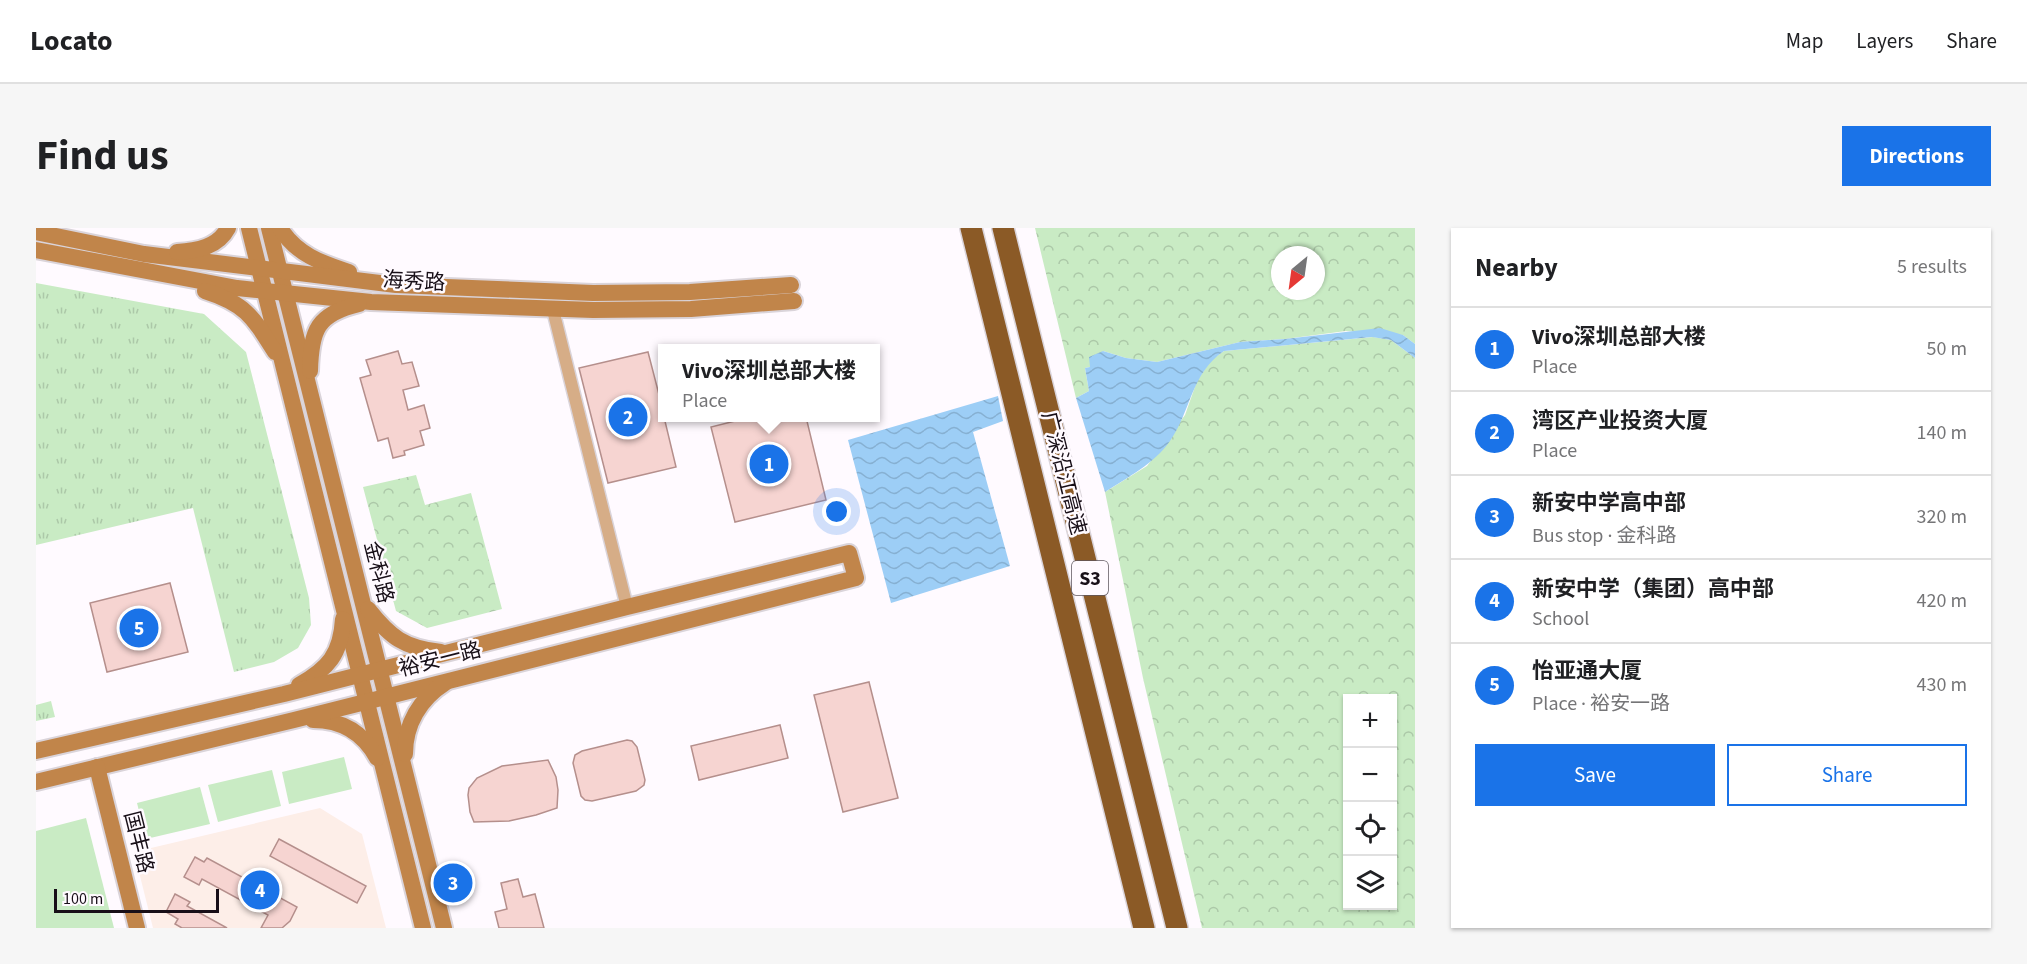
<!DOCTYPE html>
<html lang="en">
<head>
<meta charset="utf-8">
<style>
  body { margin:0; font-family:"Source Sans 3","Noto Sans SC",sans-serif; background:#f6f6f6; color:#202124 }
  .controls { position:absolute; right:18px; bottom:18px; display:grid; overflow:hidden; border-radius:0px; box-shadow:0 2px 4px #0004 }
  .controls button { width:54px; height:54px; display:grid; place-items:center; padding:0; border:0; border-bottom:2px solid #e0e0e0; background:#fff; color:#202124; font:30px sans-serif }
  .compass { position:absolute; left:1235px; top:18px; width:54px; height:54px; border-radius:50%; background:#fff; box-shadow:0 2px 4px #0004; rotate:209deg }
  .scale { position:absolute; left:18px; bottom:15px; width:165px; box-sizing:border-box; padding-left:6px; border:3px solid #180f18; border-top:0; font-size:16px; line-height:21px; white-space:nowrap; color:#180f18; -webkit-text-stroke:4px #fffaff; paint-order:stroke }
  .you { position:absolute; left:801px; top:284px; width:21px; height:21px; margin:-15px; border:4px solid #fff; border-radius:50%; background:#1a73e8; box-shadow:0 0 0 9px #1a73e833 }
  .badge { display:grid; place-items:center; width:39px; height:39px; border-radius:50%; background:#1a73e8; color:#fff; font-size:20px; font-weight:700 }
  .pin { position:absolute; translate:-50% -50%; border:3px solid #fff; box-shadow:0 2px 6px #0006 }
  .popup { position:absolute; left:622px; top:116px; width:222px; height:78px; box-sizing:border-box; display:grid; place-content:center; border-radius:0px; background:#fff; filter:drop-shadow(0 2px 4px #0005); font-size:20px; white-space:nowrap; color:#757577 }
  .popup b { font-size:22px; color:#202124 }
  .popup::after { content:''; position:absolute; left:50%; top:100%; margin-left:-12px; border:12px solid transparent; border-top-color:#fff }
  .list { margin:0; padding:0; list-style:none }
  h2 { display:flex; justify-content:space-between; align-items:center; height:78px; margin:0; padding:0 24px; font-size:26px }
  h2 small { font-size:20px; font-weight:400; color:#757577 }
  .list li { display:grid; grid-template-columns:39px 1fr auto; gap:18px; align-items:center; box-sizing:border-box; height:84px; padding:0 24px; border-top:2px solid #e0e0e0 }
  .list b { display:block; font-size:22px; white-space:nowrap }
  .list p { margin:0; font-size:20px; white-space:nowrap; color:#757577 }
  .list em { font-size:20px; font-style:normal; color:#757577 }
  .actions { display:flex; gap:12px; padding:18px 24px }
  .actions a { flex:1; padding:14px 0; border:2px solid #1a73e8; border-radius:0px; text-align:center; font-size:21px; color:#1a73e8 }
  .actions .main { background:#1a73e8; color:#fff }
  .icon { flex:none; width:33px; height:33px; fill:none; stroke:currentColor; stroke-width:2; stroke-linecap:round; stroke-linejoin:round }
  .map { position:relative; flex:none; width:1379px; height:700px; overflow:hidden; border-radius:0px }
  header { display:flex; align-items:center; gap:36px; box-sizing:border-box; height:84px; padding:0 30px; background:#fff; border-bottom:2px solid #e0e0e0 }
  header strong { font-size:28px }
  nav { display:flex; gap:33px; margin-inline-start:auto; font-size:21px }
  .intro { display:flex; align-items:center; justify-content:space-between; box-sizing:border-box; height:144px; padding:0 36px }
  h1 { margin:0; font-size:42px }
  .button { padding:15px 27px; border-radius:0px; background:#1a73e8; color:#fff; font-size:21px; font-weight:700 }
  main { display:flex; gap:36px; padding:0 36px }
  aside { flex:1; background:#fff; border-radius:0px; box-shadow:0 2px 4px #0004 }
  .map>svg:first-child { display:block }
  .education { fill:#fdeee8 }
  .grass { fill:url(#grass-tufts) }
  .forest { fill:url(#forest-crowns); fill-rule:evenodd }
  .pitch { fill:#c9ebc4 }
  .water { fill:url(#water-waves) }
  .building { fill:#f6d4d1; stroke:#b58f8c; stroke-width:1.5 }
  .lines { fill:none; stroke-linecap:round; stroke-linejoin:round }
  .street-casing { stroke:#dad4da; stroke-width:15 }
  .secondary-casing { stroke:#dad4da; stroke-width:20 }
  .highway-casing { stroke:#dad4da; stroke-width:24 }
  .street { stroke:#d6ad87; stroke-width:12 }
  .secondary { stroke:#c1854a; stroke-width:16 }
  .highway { stroke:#8b5a26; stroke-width:21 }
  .labels { text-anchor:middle; stroke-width:5; stroke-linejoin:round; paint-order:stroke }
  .shield { fill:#fffaff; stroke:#5d565d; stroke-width:1.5 }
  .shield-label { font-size:20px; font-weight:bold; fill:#180f18 }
  .street-label { font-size:21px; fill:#180f18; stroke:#fffaff }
</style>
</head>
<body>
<header>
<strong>Locato</strong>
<nav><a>Map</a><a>Layers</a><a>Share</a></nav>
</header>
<div class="intro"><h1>Find us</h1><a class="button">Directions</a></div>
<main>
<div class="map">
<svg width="1379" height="700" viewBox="0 0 1379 700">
  <defs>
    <pattern id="grass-tufts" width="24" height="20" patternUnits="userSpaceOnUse" patternTransform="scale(1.5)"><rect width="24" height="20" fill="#c9ebc4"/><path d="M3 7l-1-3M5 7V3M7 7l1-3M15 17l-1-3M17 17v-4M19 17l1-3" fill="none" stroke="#acc8a8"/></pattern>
    <pattern id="forest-crowns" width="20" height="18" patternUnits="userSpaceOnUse" patternTransform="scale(1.5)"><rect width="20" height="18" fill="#c9ebc4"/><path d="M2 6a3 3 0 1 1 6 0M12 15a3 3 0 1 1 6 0" fill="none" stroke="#acc8a8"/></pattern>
    <pattern id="water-waves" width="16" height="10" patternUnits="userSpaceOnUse" patternTransform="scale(1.5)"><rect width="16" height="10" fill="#9dcef6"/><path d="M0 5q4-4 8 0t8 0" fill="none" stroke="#86b0d2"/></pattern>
  </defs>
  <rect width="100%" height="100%" fill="#fffaff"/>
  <polygon class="education" points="284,580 326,606 350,700 117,700 98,624"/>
  <g class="grass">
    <polygon points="0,55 168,86 210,124 273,370 275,397 262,420 238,434 198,444 157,280 0,317"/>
    <polygon points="15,473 19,489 0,493 0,477"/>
  </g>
  <g class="forest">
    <path d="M999 0H1379V116L1367 107 1310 103 1249 111 1204 114 1121 134 1090 130 1067 123 1054 139 1049 140 1053 163 1040 170ZM1244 27H1280V63H1244Z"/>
    <path d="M1337 109 1355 112 1379 130V700H1166L1107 450 1069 264 1111 238 1149 187 1161 153 1175 132 1188 123ZM1312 470H1356V678H1312Z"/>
    <polygon points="380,247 389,277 435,265 466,381 391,400 360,383 327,259"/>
  </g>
  <g class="pitch">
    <polygon points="308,529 316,561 253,576 246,544"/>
    <polygon points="236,542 245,578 182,594 172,557"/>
    <polygon points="164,559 174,596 110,611 101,575"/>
    <polygon points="50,590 78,700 0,700 0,603"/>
  </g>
  <g class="water">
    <path d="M1344 100 1367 107 1379 116V130L1355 112 1336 109 1188 123C1155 145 1155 183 1134 213 1118 236 1092 249 1069 264L1040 170 1053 163 1049 140 1054 139 1053 129 1067 123 1090 130 1121 134 1204 114 1249 111Z"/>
    <polygon points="962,168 967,193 937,204 974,338 855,375 812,212"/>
  </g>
  <g class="building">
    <polygon points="362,123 366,136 376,134 383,158 367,162 372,182 388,177 394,200 384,203 388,217 368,223 369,227 357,230 352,210 342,213 324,150 335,147 330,132"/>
    <polygon points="612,124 627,182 627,189 628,189 640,239 572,255 543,140"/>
    <polygon points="715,189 770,189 790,272 699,294 675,199"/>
    <polygon points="134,355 152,424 71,444 54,375"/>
    <polygon points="833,454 862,570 807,584 778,467"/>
    <polygon points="744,497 752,530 663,552 655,518"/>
    <polygon points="591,512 596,513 601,519 609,552 608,557 600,563 556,573 549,572 545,568 537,535 539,527 546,523"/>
    <polygon points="512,532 520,549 522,562 521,580 500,587 473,593 438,594 434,584 432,567 433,560 441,550 466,538"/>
    <polygon points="243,611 330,658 321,675 234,628"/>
    <polygon points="159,629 168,634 171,630 261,679 254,693 246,700 225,700 232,687 166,651 163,657 148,649"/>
    <polygon points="482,651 487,669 499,666 508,700 463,700 459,684 471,681 465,655"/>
    <polygon points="139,666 154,674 151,678 191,700 146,700 139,696 142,691 130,684"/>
  </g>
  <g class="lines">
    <g class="street-casing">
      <polyline id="street" points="517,82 591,379"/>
    </g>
    <g class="secondary-casing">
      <g id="secondary">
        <polyline points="213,0 387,700"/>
        <polyline points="233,0 408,700"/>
        <path d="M244 0C260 26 285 35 313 44"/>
        <polyline points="0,4 108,26 360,57 557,65 654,64 755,57"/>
        <polyline points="0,22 201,60 335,74 557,82 655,81 758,73"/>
        <path d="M141 24C161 23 182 19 192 0"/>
        <path d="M169 63C210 76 217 89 239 124"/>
        <path d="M274 143C275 102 281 86 323 76"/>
        <path d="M332 381C354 409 368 420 405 424"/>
        <path d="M263 457C292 441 305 426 307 391"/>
        <path d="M277 492C306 492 327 504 341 530"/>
        <polyline points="0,523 248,466 591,379 813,325 820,350 258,492 0,554"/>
        <path d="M369 526C369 496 384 471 409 455"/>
        <polyline points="61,539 101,700"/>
      </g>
    </g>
    <g class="highway-casing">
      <g id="highway">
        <polyline points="935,0 1108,700"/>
        <polyline points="967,0 1141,700"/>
      </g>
    </g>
    <use href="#street" class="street"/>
    <use href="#secondary" class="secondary"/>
    <use href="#highway" class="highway"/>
  </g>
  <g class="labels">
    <rect class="shield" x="1036" y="333" width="36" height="34" rx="4.5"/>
    <g class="shield-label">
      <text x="1054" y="357">S3</text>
    </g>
    <g class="street-label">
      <text transform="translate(378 53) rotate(3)" y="7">海秀路</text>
      <text transform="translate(1028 245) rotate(76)" y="7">广深沿江高速</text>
      <text transform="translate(343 344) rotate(76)" y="7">金科路</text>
      <text transform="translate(404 431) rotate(-14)" y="7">裕安一路</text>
      <text transform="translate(103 614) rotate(76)" y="7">国丰路</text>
    </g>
  </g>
</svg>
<div class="controls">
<button>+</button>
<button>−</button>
<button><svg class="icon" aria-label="locate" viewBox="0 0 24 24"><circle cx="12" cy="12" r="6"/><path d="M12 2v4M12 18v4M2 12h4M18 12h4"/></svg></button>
<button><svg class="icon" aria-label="layers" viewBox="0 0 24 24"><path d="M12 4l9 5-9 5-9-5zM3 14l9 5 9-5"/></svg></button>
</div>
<svg class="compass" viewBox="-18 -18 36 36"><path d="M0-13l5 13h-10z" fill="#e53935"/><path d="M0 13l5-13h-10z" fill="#757577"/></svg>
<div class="scale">100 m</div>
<div class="you"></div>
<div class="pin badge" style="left:733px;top:236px">1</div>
<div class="popup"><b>Vivo深圳总部大楼</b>Place</div>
<div class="pin badge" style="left:592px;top:189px">2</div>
<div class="pin badge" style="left:417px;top:655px">3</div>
<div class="pin badge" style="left:224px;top:662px">4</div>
<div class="pin badge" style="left:103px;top:400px">5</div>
</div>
<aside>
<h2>Nearby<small>5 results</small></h2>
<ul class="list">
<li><span class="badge">1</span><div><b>Vivo深圳总部大楼</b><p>Place</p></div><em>50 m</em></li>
<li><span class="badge">2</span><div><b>湾区产业投资大厦</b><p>Place</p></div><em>140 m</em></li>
<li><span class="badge">3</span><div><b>新安中学高中部</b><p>Bus stop · 金科路</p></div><em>320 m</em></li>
<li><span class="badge">4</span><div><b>新安中学（集团）高中部</b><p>School</p></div><em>420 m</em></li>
<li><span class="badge">5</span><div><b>怡亚通大厦</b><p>Place · 裕安一路</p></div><em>430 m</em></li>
</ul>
<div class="actions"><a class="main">Save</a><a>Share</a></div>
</aside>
</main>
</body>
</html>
